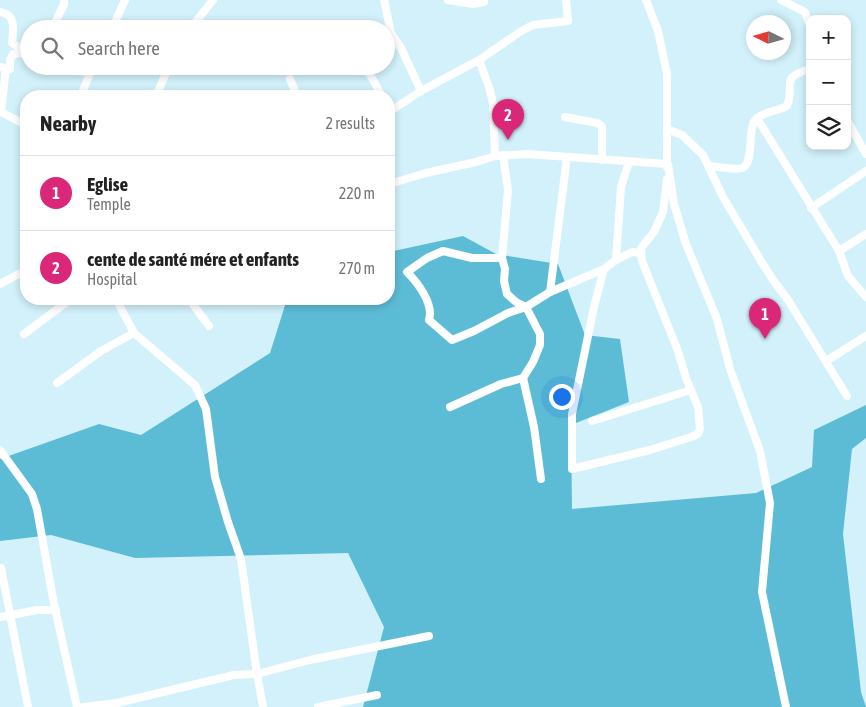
<!DOCTYPE html>
<html lang="en">
<head>
<meta charset="utf-8">
<style>
  body { margin:0; font-family:"Asap Condensed",sans-serif; background:#f2f2f2; color:#222 }
  .controls { position:absolute; right:15px; top:15px; display:grid; overflow:hidden; border-radius:10px; box-shadow:0 2px 8px #0003 }
  .controls button { width:45px; height:45px; display:grid; place-items:center; padding:0; border:0; border-bottom:1px solid #e0e0e0; background:#fff; color:#222; font:25px sans-serif }
  .compass { position:absolute; left:746px; top:15px; width:45px; height:45px; border-radius:50%; background:#fff; box-shadow:0 2px 8px #0003; rotate:275deg }
  .you { position:absolute; left:561px; top:396px; width:18px; height:18px; margin:-12px; border:4px solid #fff; border-radius:50%; background:#1a73e8; box-shadow:0 0 0 8px #1a73e833 }
  .badge { display:grid; place-items:center; width:32px; height:32px; border-radius:50%; background:#db2777; color:#fff; font-size:16px; font-weight:700 }
  .pin { position:absolute; translate:-50% -41px; filter:drop-shadow(0 1px 2px #0008) }
  .pin::after { content:''; position:absolute; top:26px; width:18px; height:15px; background:inherit; clip-path:polygon(0 0,100% 0,50% 100%) }
  .list { margin:0; padding:0; list-style:none }
  h2 { display:flex; justify-content:space-between; align-items:center; height:65px; margin:0; padding:0 20px; font-size:21px }
  h2 small { font-size:16px; font-weight:400; color:#767676 }
  .list li { display:grid; grid-template-columns:32px 1fr auto; gap:15px; align-items:center; box-sizing:border-box; height:75px; padding:0 20px; border-top:1px solid #e0e0e0 }
  .list b { display:block; font-size:19px; white-space:nowrap }
  .list p { margin:0; font-size:16px; white-space:nowrap; color:#767676 }
  .list em { font-size:16px; font-style:normal; color:#767676 }
  .icon { flex:none; width:28px; height:28px; fill:none; stroke:currentColor; stroke-width:2; stroke-linecap:round; stroke-linejoin:round }
  .map { position:relative; flex:none; width:866px; height:707px; overflow:hidden }
  .search { position:absolute; background:#fff; box-shadow:0 2px 8px #0003; left:20px; top:20px; width:375px; height:55px; display:flex; align-items:center; gap:12px; box-sizing:border-box; padding:0 18px; border-radius:28px; color:#767676; font-size:19px }
  .panel { position:absolute; background:#fff; box-shadow:0 2px 8px #0003; left:20px; top:90px; width:375px; height:215px; border-radius:20px }
  .map>svg:first-child { display:block }
  .forest { fill:#5dbcd5 }
  .lines { fill:none; stroke-linecap:round; stroke-linejoin:round }
  .minor { stroke:#fff; stroke-width:8 }
</style>
</head>
<body>
<div class="map">
<svg width="866" height="707" viewBox="0 0 866 707">
  <rect width="100%" height="100%" fill="#d2f1fa"/>
  <polygon class="forest" points="463,236 496,254 558,264 585,335 620,339 629,402 571,425 572,509 756,493 812,467 814,430 866,405 866,438 852,449 843,534 861,692 866,707 363,707 384,627 348,553 135,558 51,535 0,541 0,459 99,424 141,435 270,353 287,299 389,299 389,252"/>
  <g class="lines">
    <g class="minor">
      <polyline points="384,0 391,33 401,48 421,91"/>
      <polyline points="448,0 473,4 484,2"/>
      <polyline points="646,0 658,31 667,74 667,167"/>
      <polyline points="781,0 805,12 810,26"/>
      <path d="M0 12C17 15 13 29 12 43L18 47 21 53 29 56"/>
      <polyline points="52,29 64,4 64,0"/>
      <polyline points="112,29 125,0"/>
      <polyline points="190,29 213,0"/>
      <polyline points="479,60 490,90 493,104 495,156"/>
      <polyline points="55,66 89,73"/>
      <polyline points="365,66 382,96"/>
      <polyline points="0,67 10,69 10,60 13,54 21,53"/>
      <polyline points="6,68 1,112 26,125"/>
      <polyline points="290,79 297,96"/>
      <polyline points="83,96 82,93 93,66"/>
      <polyline points="156,96 169,66"/>
      <polyline points="389,112 421,91 479,60 523,30 533,25 568,21 566,0"/>
      <polyline points="565,117 597,123 602,126 602,160"/>
      <polyline points="757,118 839,251 848,276 866,297"/>
      <polyline points="847,120 866,154"/>
      <polyline points="667,129 682,135 703,155 723,197 761,261 773,280 788,300 847,396"/>
      <path d="M709 166C747 170 749 176 751 135 752 130 752 124 755 120 762 112 778 111 787 106 796 85 778 78 810 69"/>
      <polyline points="389,184 426,173 476,162 495,156 527,154 668,164 674,204 686,244 717,319 730,369 760,451 770,503 762,592 786,707"/>
      <polyline points="811,208 866,171"/>
      <polyline points="839,251 866,234"/>
      <polyline points="640,253 632,252 616,260 604,269 594,307 572,414 572,469 650,450 691,437 698,434 700,429 698,407 686,378 678,351 642,261 641,248 654,232 663,212 667,179"/>
      <path d="M502 258H472L443 251 427 258 407 272C418 283 434 304 429 320L452 340 474 331 508 313 526 307 550 292 604 269"/>
      <polyline points="616,260 621,187 629,162"/>
      <polyline points="0,284 26,270"/>
      <polyline points="550,292 567,157"/>
      <polyline points="116,299 134,333 195,385 206,409 215,477 228,522 241,559 257,674 263,707"/>
      <polyline points="189,299 209,326"/>
      <polyline points="24,334 71,299"/>
      <polyline points="826,361 866,336"/>
      <polyline points="523,378 534,427 541,479"/>
      <polyline points="57,383 101,351 134,333"/>
      <polyline points="450,407 501,384 523,378 533,362 540,345 540,334 526,307 516,302 507,294 504,281 505,269 502,258 508,190 503,155"/>
      <polyline points="592,421 691,390"/>
      <polyline points="0,450 32,494 37,509 54,604 77,707"/>
      <polyline points="1,568 28,707"/>
      <polyline points="0,617 37,610 56,610"/>
      <polyline points="83,707 117,703 234,675 257,674 310,660 429,636"/>
      <polyline points="318,707 377,695"/>
    </g>
  </g>
</svg>
<div class="controls">
<button>+</button>
<button>−</button>
<button><svg class="icon" aria-label="layers" viewBox="0 0 24 24"><path d="M12 4l9 5-9 5-9-5zM3 14l9 5 9-5"/></svg></button>
</div>
<svg class="compass" viewBox="-18 -18 36 36"><path d="M0-13l5 13h-10z" fill="#e53935"/><path d="M0 13l5-13h-10z" fill="#767676"/></svg>
<div class="you"></div>
<div class="pin badge" style="left:765px;top:339px">1</div>
<div class="pin badge" style="left:508px;top:140px">2</div>
<div class="search"><svg class="icon" aria-label="search" viewBox="0 0 24 24"><circle cx="10" cy="10" r="6"/><path d="M15 15l6 6"/></svg>Search here</div>
<section class="panel">
<h2>Nearby<small>2 results</small></h2>
<ul class="list">
<li><span class="badge">1</span><div><b>Eglise</b><p>Temple</p></div><em>220 m</em></li>
<li><span class="badge">2</span><div><b>cente de santé mére et enfants</b><p>Hospital</p></div><em>270 m</em></li>
</ul>
</section>
</div>
</body>
</html>
